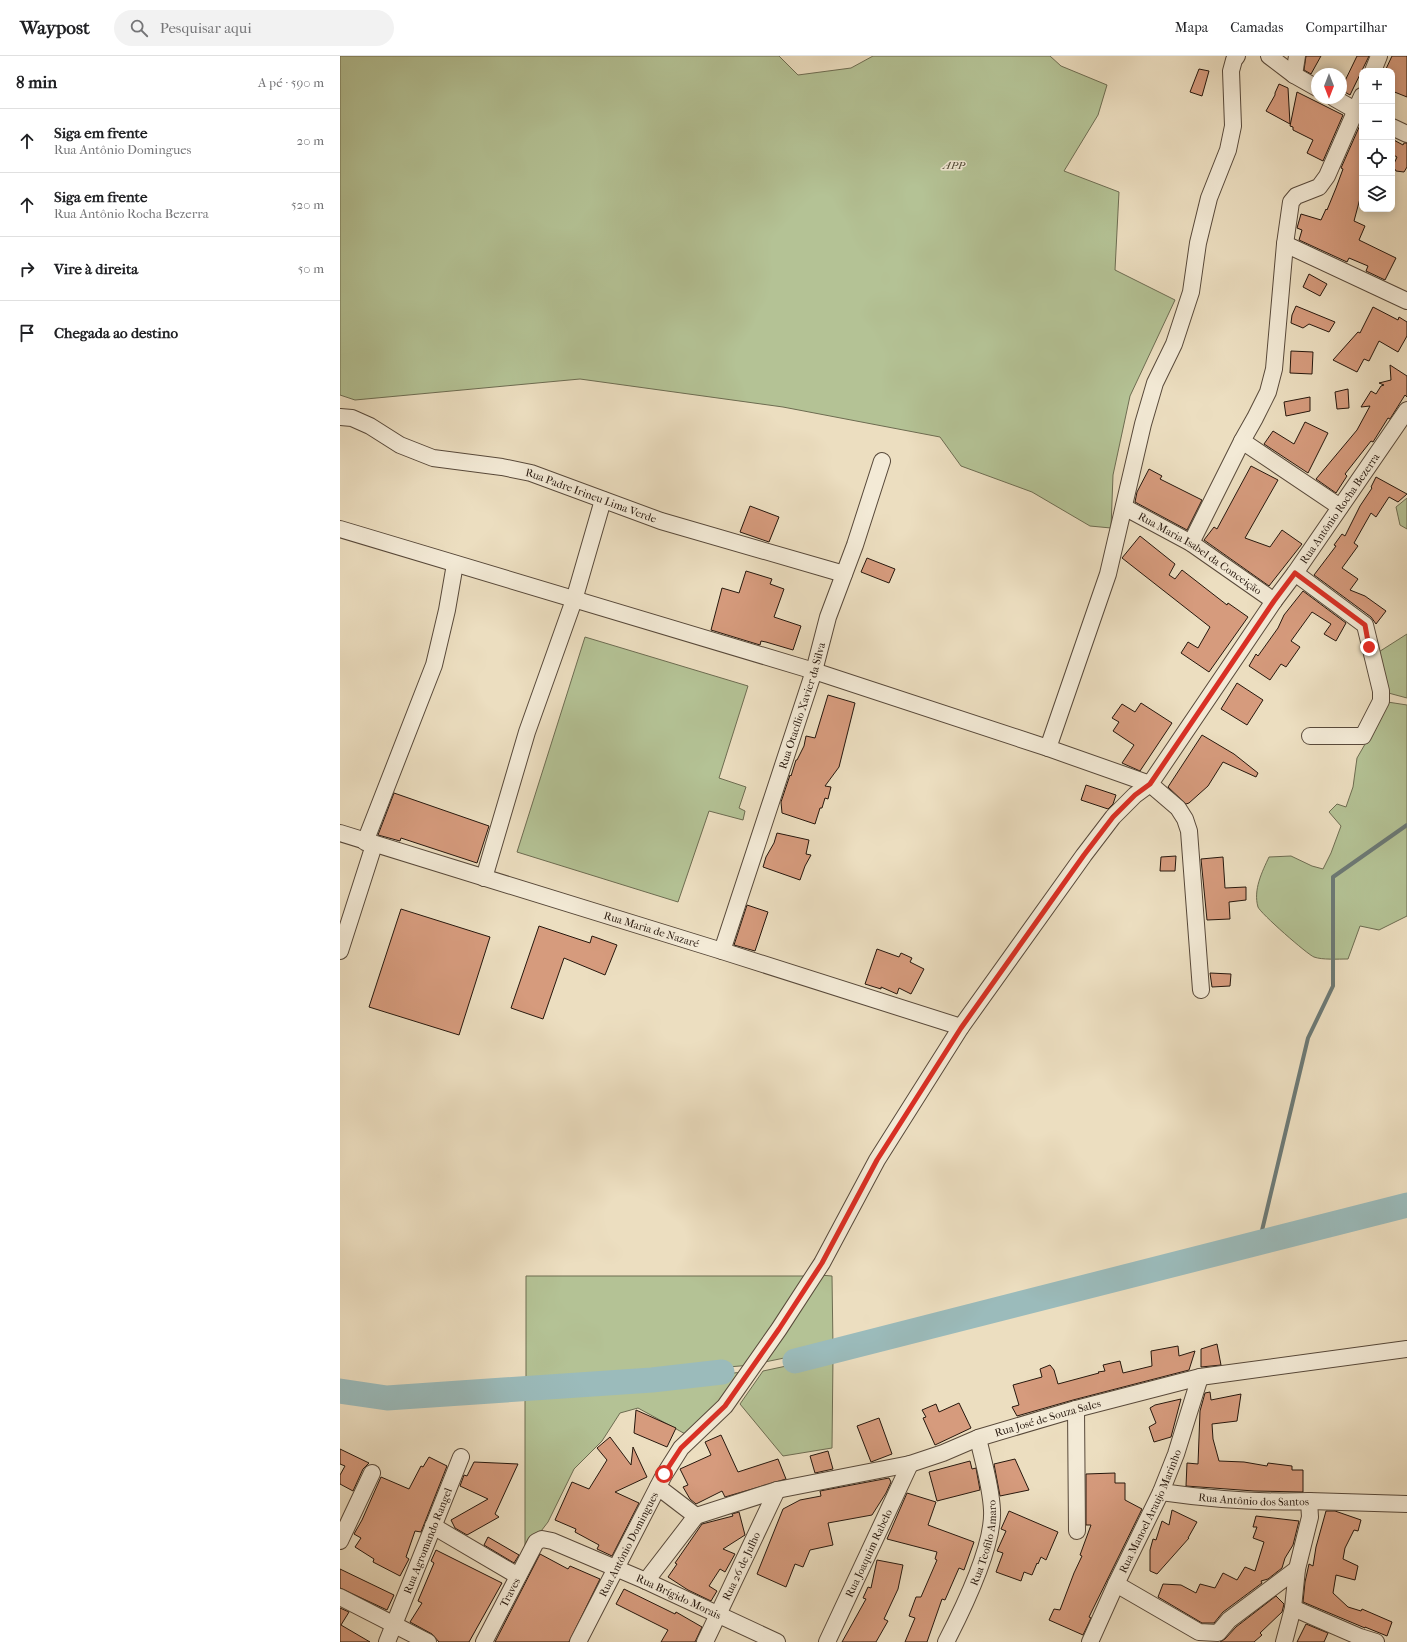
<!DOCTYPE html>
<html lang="pt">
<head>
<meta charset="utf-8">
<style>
  body { margin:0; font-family:"IM FELL French Canon",serif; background:#f2f2f2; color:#202124 }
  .controls { position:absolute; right:12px; top:12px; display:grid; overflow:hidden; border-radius:8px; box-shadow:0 2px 10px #0003 }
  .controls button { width:36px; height:36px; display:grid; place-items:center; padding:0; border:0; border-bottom:1px solid #e0e0e0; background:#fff; color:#202124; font:20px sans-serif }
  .compass { position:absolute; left:971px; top:12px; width:36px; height:36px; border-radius:50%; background:#fff; box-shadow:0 2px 10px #0003; rotate:180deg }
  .stop { position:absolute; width:12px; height:12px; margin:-9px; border:3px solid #d93025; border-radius:50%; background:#fff }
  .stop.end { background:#d93025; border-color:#fff; box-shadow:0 1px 4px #0008 }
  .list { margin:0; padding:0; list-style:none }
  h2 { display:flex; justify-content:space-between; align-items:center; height:52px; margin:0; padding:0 16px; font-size:17px }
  h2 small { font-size:13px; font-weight:400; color:#757577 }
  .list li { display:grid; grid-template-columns:26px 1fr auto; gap:12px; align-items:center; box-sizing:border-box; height:64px; padding:0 16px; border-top:1px solid #e0e0e0 }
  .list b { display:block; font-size:15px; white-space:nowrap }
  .list p { margin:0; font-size:13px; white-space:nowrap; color:#757577 }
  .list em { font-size:13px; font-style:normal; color:#757577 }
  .icon { flex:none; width:22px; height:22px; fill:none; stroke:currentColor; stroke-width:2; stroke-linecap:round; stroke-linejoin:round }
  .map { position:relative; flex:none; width:1067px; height:1586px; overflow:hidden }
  header { display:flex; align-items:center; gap:24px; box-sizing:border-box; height:56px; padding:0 20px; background:#fff; border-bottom:1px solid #e0e0e0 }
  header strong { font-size:19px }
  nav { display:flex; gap:22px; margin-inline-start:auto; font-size:14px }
  .search { width:280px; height:36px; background:#f2f2f2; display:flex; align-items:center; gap:10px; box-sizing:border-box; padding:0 14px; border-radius:22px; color:#757577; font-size:15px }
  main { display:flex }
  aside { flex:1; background:#fff }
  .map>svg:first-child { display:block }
  .green { fill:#b4c295; stroke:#6d6c51 }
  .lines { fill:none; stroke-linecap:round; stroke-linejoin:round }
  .stream { stroke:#6c7975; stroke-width:4 }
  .river { stroke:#9bbbbb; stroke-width:25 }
  .building { fill:#d69b7d; stroke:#26170d }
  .minor-casing { stroke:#58493a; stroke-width:18 }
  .minor { stroke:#f3ead6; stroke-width:16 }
  .route { stroke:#d93025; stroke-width:5 }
  .labels { text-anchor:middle; stroke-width:3; stroke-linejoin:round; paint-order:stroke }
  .park-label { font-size:11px; font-style:italic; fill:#514a36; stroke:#f3ead6 }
  .street-label { font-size:11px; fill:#26170d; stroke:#f3ead6 }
</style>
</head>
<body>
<header>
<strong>Waypost</strong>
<div class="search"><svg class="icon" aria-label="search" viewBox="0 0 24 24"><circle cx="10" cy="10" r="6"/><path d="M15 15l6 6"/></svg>Pesquisar aqui</div>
<nav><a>Mapa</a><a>Camadas</a><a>Compartilhar</a></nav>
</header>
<main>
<aside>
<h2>8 min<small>A pé · 590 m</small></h2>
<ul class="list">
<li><svg class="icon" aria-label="ahead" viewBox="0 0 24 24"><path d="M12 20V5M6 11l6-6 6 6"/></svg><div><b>Siga em frente</b><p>Rua Antônio Domingues</p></div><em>20 m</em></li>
<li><svg class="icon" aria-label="ahead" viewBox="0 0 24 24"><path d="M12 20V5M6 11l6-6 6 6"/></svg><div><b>Siga em frente</b><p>Rua Antônio Rocha Bezerra</p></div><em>520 m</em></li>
<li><svg class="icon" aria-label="right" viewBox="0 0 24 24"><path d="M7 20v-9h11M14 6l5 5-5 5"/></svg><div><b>Vire à direita</b></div><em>50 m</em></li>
<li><svg class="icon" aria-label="arrive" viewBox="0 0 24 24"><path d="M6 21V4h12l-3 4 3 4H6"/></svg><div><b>Chegada ao destino</b></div></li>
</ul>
</aside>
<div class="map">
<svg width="1067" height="1586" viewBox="0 0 1067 1586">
  <rect width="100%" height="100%" fill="#ecdec0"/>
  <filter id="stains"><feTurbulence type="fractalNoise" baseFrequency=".005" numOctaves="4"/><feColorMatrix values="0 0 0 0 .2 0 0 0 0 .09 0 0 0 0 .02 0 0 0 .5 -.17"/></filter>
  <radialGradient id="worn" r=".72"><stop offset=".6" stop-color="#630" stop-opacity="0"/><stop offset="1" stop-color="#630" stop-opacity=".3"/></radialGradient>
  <g class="green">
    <polygon points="0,0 439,0 458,19 511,12 533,0 710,0 721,10 767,29 758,59 724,115 779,136 775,214 835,244 790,340 773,419 771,472 750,470 692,436 621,410 600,381 443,351 240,323 15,344 0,339"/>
    <polygon points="1067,442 1067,473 1060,469 1056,451"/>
    <polygon points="1067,578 1067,642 1041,635 1034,599"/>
    <polygon points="245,581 408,630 379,722 406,731 399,752 405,755 403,764 369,755 338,846 177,796"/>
    <path d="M1041 645 1067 649V860L1039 874 1020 870 1008 903C998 903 982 904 974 901 968 899 920 857 918 851 913 834 922 816 929 801L951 800 972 810 983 813 991 797 1001 770 989 756 997 748 1006 751 1013 731 1017 702 1028 683Z"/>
    <polygon points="479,1219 492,1220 493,1292 420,1307"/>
    <polygon points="186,1220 470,1220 411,1309 186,1329"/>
    <polygon points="493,1300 492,1392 443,1400 400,1348 423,1315"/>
    <polygon points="404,1316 349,1380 298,1352 280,1357 262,1385 234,1413 208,1466 185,1496 185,1337"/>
  </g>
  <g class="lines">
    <polyline class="stream" points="919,1187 968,982 993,930 993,821 1067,769"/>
    <g class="river">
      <polyline points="455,1305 1067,1149"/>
      <polyline points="0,1335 47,1342 312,1324 382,1316"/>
    </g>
  </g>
  <g class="building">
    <polygon points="966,0 981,0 971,18 964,14"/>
    <polygon points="1017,0 1029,0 1010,39 1001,34 1001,33"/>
    <polygon points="1052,0 1067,0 1067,41 1052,35 1052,15 1045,15"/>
    <polygon points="859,13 869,15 862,40 850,36"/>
    <polygon points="939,28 948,32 950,68 926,55 935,39 935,37"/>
    <polygon points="957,36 1003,59 983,105 967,97 973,84 953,74 953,71 950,70"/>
    <polygon points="1020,69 1022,70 1022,135 1014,165 1025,170 1019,184 1056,202 1045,224 1026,215 1028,210 1009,202 1007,206 959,184 962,174 957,172 961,158 981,164 986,153 987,154 996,132 1003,113 1001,112"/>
    <polygon points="1052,83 1063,89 1064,87 1067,87 1067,111 1064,116 1056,115 1053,110 1057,101 1052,98"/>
    <polygon points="969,218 987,228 980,240 963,231"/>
    <polygon points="956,250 995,266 989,276 969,268 963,272 951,267 952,259"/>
    <polygon points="1033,251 1058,264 1059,261 1067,266 1067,280 1058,296 1039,285 1029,305 1024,303 1017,316 993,304 1018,276 1020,277"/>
    <polygon points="951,295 973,296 972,318 950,317"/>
    <polygon points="1050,309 1067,320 1067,341 1065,339 1050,363 1048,362 1033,386 1031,385 1005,418 1007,420 996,437 976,423 1017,374 1030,350 1021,351 1031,335 1036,338 1041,330 1044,329 1039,327 1051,324"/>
    <polygon points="1008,333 1009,352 997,353 995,336"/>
    <polygon points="970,341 970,355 946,360 944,346"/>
    <polygon points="965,366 988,377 968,417 924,388 933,375 954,388"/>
    <polygon points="911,410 938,424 905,482 930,491 942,474 962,488 929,530 864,484 874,471 877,473"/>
    <polygon points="809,413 822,420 820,423 862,444 847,474 795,446 797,436"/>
    <polygon points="1036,421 1067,438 1058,446 1049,441 1036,461 1031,457 1014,487 1018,490 1002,512 1018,523 1010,534 1025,540 1046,555 1036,568 1031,561 974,519 996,490 994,489 1002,478 1005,480 1020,450 1032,432 1031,431"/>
    <polygon points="410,450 439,461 429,486 400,476"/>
    <polygon points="800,480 835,508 829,519 835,523 842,514 887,549 888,547 908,561 869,616 841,597 848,586 858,592 870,571 782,502"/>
    <polygon points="527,502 555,513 549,527 521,516"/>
    <polygon points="406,515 432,523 430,528 444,533 434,561 461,570 453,594 426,586 421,585 420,589 371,574 382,532 399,537"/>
    <polygon points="963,535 1006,567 996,585 984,578 991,568 972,556 951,585 960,591 946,611 941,608 930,624 909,610 916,598 918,600 938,572 944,559"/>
    <polygon points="897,627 923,644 907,669 881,653"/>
    <polygon points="488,639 515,647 499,711 485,730 491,731 488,743 485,742 482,752 480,752 475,768 442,757 441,746 450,719 451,720 456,704 457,704 464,690 466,680 475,682"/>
    <polygon points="801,647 832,667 800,715 782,707 794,689 773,675 779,666 772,662 782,648 795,656"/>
    <polygon points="862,679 894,698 918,717 916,721 883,706 868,730 849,747 846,748 828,731"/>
    <polygon points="746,729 776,739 773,748 768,753 741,744"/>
    <polygon points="54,737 149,770 137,807 61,782 60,785 38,779"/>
    <polygon points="437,777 469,784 466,798 471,799 465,810 460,824 423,811 426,801 434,787"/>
    <polygon points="836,800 835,815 820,815 821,801"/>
    <polygon points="883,801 885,832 906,831 906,844 889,846 890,863 867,864 861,803"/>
    <polygon points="407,849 428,856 415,895 394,889"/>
    <polygon points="61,853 150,881 119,979 29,951"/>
    <polygon points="199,870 250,887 252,880 277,889 265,919 224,902 203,963 171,952"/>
    <polygon points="537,893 559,901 561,897 572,902 570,906 584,913 571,938 559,932 557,938 541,931 541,933 525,928"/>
    <polygon points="870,917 891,918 890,930 872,931"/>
    <polygon points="877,1288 881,1309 861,1311 861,1293"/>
    <polygon points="838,1290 839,1300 855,1295 849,1314 733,1344 677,1360 672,1351 679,1349 673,1329 702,1321 700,1313 710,1309 714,1314 718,1328 759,1317 758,1316 765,1315 763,1309 780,1305 783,1317 812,1310 811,1295"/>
    <polygon points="870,1336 871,1344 901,1338 897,1365 872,1368 873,1383 879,1405 904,1406 927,1410 928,1407 952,1410 952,1414 963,1414 963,1436 914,1435 846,1430 847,1407 858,1408 860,1355 865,1337"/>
    <polygon points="841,1343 831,1381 814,1386 809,1371 816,1367 810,1352 815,1349"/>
    <polygon points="619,1347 631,1372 595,1389 583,1362 586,1361 582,1354 596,1348 599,1356"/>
    <polygon points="296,1354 336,1372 327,1391 294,1377"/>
    <polygon points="539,1362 552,1398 531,1406 517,1370"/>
    <polygon points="381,1379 398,1416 438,1403 446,1423 385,1441 382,1435 356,1448 350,1443 343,1431 348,1429 340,1413 371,1399 365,1386"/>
    <polygon points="270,1381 291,1409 293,1391 307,1421 275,1436 299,1447 272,1500 257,1493 259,1489 235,1476 236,1473 215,1464 232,1426 249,1433 267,1404 257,1392"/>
    <polygon points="0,1393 29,1407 23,1413 13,1435 0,1428 0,1419 5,1410 0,1408"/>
    <polygon points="488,1395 493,1413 475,1417 470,1400"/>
    <polygon points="89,1401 107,1410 81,1476 75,1475 66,1501 69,1503 60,1520 33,1506 34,1503 15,1491 21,1482 14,1478 22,1464 41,1421 69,1433 81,1410 83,1411"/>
    <polygon points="675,1403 689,1434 660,1440 654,1408"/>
    <polygon points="630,1405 632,1413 636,1412 640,1434 597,1445 589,1416"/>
    <polygon points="134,1406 178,1408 155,1458 159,1461 127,1479 115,1472 111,1464 148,1443 120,1430 124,1419 127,1420"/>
    <polygon points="775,1417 775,1427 785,1427 785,1444 802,1453 749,1561 751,1562 743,1579 709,1564 714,1553 720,1554 734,1517 742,1500 740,1499 751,1469 746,1469 746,1418"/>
    <polygon points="549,1422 551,1426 546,1437 532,1459 488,1467 493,1489 470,1494 463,1511 455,1508 446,1531 417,1518 443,1453 460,1444 481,1440 480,1435"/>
    <polygon points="567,1437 596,1446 588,1469 634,1486 624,1514 619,1512 605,1544 602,1543 587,1586 565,1586 575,1562 569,1560 576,1541 581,1541 597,1504 595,1503 597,1496 547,1483"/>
    <polygon points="832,1454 857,1466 848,1482 849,1482 817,1518 810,1515 810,1494 813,1483 816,1484 822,1465 829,1469"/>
    <polygon points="669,1455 718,1476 706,1504 701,1501 698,1508 697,1507 692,1519 684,1516 681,1525 656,1516 663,1497 657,1495 666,1475 661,1473"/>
    <polygon points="986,1455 995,1455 1021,1464 1018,1475 1014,1474 1005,1492 1003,1503 1018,1510 1015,1524 996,1519 993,1537 1008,1551 1021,1555 1022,1553 1052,1566 1047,1580 1025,1571 1025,1572 963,1546 965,1526 969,1508 973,1510 976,1491"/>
    <polygon points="399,1456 405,1479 383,1493 395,1498 385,1516 380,1513 369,1530 377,1535 371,1545 348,1534 328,1521 337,1508 335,1507 362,1468 393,1460 392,1458"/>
    <polygon points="916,1460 959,1465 953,1489 945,1502 942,1512 928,1523 921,1525 922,1527 883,1556 874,1567 862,1567 818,1541 823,1528 841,1529 856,1537 860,1528 875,1532 883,1517 897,1524 905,1511 915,1515 924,1486 913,1482 917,1471 913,1471"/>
    <polygon points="148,1481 179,1499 174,1507 144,1489"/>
    <polygon points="96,1494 162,1527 129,1586 99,1586 92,1578 70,1566 82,1547 78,1545 94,1507 91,1505"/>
    <polygon points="200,1498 228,1513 230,1510 260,1523 229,1586 155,1586"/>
    <polygon points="537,1504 563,1509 558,1533 544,1563 548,1565 536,1586 502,1586 526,1543 523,1542 528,1531 531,1532"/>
    <polygon points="0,1513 54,1539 47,1554 0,1532"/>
    <polygon points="284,1533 335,1558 336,1556 362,1571 355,1586 321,1586 328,1574 276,1548"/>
    <polygon points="936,1540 944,1548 942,1556 920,1577 922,1579 914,1586 880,1586 885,1583 896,1571"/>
    <polygon points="0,1552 9,1556 1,1569 30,1586 0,1586"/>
    <polygon points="966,1568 988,1577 984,1586 957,1586"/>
  </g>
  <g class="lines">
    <g class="minor-casing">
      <g id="minor">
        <polyline points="929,0 954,19 977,32"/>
        <polyline points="1033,15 1039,0"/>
        <polyline points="954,19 957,0"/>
        <polyline points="994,42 1022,58"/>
        <polyline points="1052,71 1067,78"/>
        <polyline points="945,188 1067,245"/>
        <path id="s1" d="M0 361 12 362 30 370 60 389 93 402 162 411 191 417 321 465 504 518"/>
        <polyline points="902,385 1000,451"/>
        <path id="s2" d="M784 451 851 487 934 545"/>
        <polyline points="0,473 474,615 708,692 810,728 838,752 845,763 849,775 861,934"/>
        <polyline points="851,487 902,385 915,362 928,336 934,313 945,188 951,146 956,140 979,131 987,120 1022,40"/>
        <polyline points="955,517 1025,569 1041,635 1041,645 1023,680 970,680"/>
        <polyline points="708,692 768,518 803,368 815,327 834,288 851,236 858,187 869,142 888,94 893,70 891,15 894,4 897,0"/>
        <path id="s3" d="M0 777 382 895 621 971"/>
        <polyline points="25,786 94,609 107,554 115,508"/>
        <polyline points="144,822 187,676 234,544 263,444"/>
        <polyline points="0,895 34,789"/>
        <path id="s4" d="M382 895 474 615 488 561 515 489 542 405"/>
        <polyline points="736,1353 737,1475"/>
        <polyline points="318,1431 356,1460"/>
        <path id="s5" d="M821 1436C870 1443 919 1447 969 1445L970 1461 957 1513 953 1552 944 1586"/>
        <polyline points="969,1445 1067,1448"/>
        <path id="s6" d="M356 1460 437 1434 570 1408 603 1397 638 1382 736 1353 860 1321 1067 1293"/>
        <polyline points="93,1470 178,1520"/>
        <polyline points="0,1485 32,1417"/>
        <polyline points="306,1525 356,1460"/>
        <polyline points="776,1528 859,1576 878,1577 889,1564 957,1513"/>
        <polyline points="0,1541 88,1586"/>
        <polyline points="953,1552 1020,1581 1036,1586"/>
        <path id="s7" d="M47 1586 121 1401"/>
        <path id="s8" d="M144 1586 196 1486 202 1483 212 1485 306 1525 437 1586"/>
        <path id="s9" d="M238 1586 324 1419 341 1392 385 1350 439 1273 482 1207 537 1104 621 971 744 799 773 761 795 739 810 728 934 545 955 517 1067 354"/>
        <path id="s10" d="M365 1586 437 1434"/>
        <path id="s11" d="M487 1586 570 1408"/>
        <path id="s12" d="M606 1586C623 1553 654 1490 652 1454 651 1430 643 1405 638 1382"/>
        <path id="s13" d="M750 1586 776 1528 821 1436 836 1398 860 1321"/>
      </g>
    </g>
    <use href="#minor" class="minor"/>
  </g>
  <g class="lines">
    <polyline class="route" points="324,1418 341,1392 385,1350 439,1273 482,1207 537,1104 621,972 744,799 773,761 795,739 810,728 934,545 955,517 1025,569 1029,591"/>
  </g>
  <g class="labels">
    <g class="park-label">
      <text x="614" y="113">APP</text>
    </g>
    <g class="street-label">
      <text dy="4" stroke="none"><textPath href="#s1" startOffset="266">Rua Padre Irineu Lima Verde</textPath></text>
      <text dy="4" stroke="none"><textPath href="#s9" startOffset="1371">Rua Antônio Rocha Bezerra</textPath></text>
      <text dy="4" stroke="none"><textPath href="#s2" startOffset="89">Rua Maria Isabel da Conceição</textPath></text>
      <text dy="4" stroke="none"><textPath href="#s4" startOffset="258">Rua Otacílio Xavier da Silva</textPath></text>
      <text dy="4" stroke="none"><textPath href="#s3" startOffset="326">Rua Maria de Nazaré</textPath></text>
      <text dy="4" stroke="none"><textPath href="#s6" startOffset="366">Rua José de Souza Sales</textPath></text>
      <text dy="4" stroke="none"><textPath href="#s5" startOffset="93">Rua Antônio dos Santos</textPath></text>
      <text dy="4" stroke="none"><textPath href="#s13" startOffset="144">Rua Manoel Araujo Marinho</textPath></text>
      <text dy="4" stroke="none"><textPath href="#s7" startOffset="109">Rua Agromando Rangel</textPath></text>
      <text dy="4" stroke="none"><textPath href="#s12" startOffset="107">Rua Teofilo Amaro</textPath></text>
      <text dy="4" stroke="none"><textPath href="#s9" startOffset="110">Rua Antônio Domingues</textPath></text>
      <text dy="4" stroke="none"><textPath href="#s11" startOffset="98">Rua Joaquim Rabelo</textPath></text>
      <text dy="4" stroke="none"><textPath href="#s10" startOffset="84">Rua 26 de Julho</textPath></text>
      <text dy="4" stroke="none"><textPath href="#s8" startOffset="56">Traves</textPath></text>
      <text dy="4" stroke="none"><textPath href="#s8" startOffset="268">Rua Brígido Morais</textPath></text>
    </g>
  </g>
  <rect width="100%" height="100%" filter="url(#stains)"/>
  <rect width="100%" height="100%" fill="url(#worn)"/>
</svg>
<div class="controls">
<button>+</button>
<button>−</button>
<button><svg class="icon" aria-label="locate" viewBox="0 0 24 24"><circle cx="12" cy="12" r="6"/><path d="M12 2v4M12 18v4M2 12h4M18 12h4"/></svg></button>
<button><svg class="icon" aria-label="layers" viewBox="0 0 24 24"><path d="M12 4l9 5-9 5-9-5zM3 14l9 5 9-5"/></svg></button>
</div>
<svg class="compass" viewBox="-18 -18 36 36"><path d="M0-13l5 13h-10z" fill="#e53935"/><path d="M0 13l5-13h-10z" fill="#757577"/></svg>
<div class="stop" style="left:324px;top:1418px"></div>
<div class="stop end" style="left:1029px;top:591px"></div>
</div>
</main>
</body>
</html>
